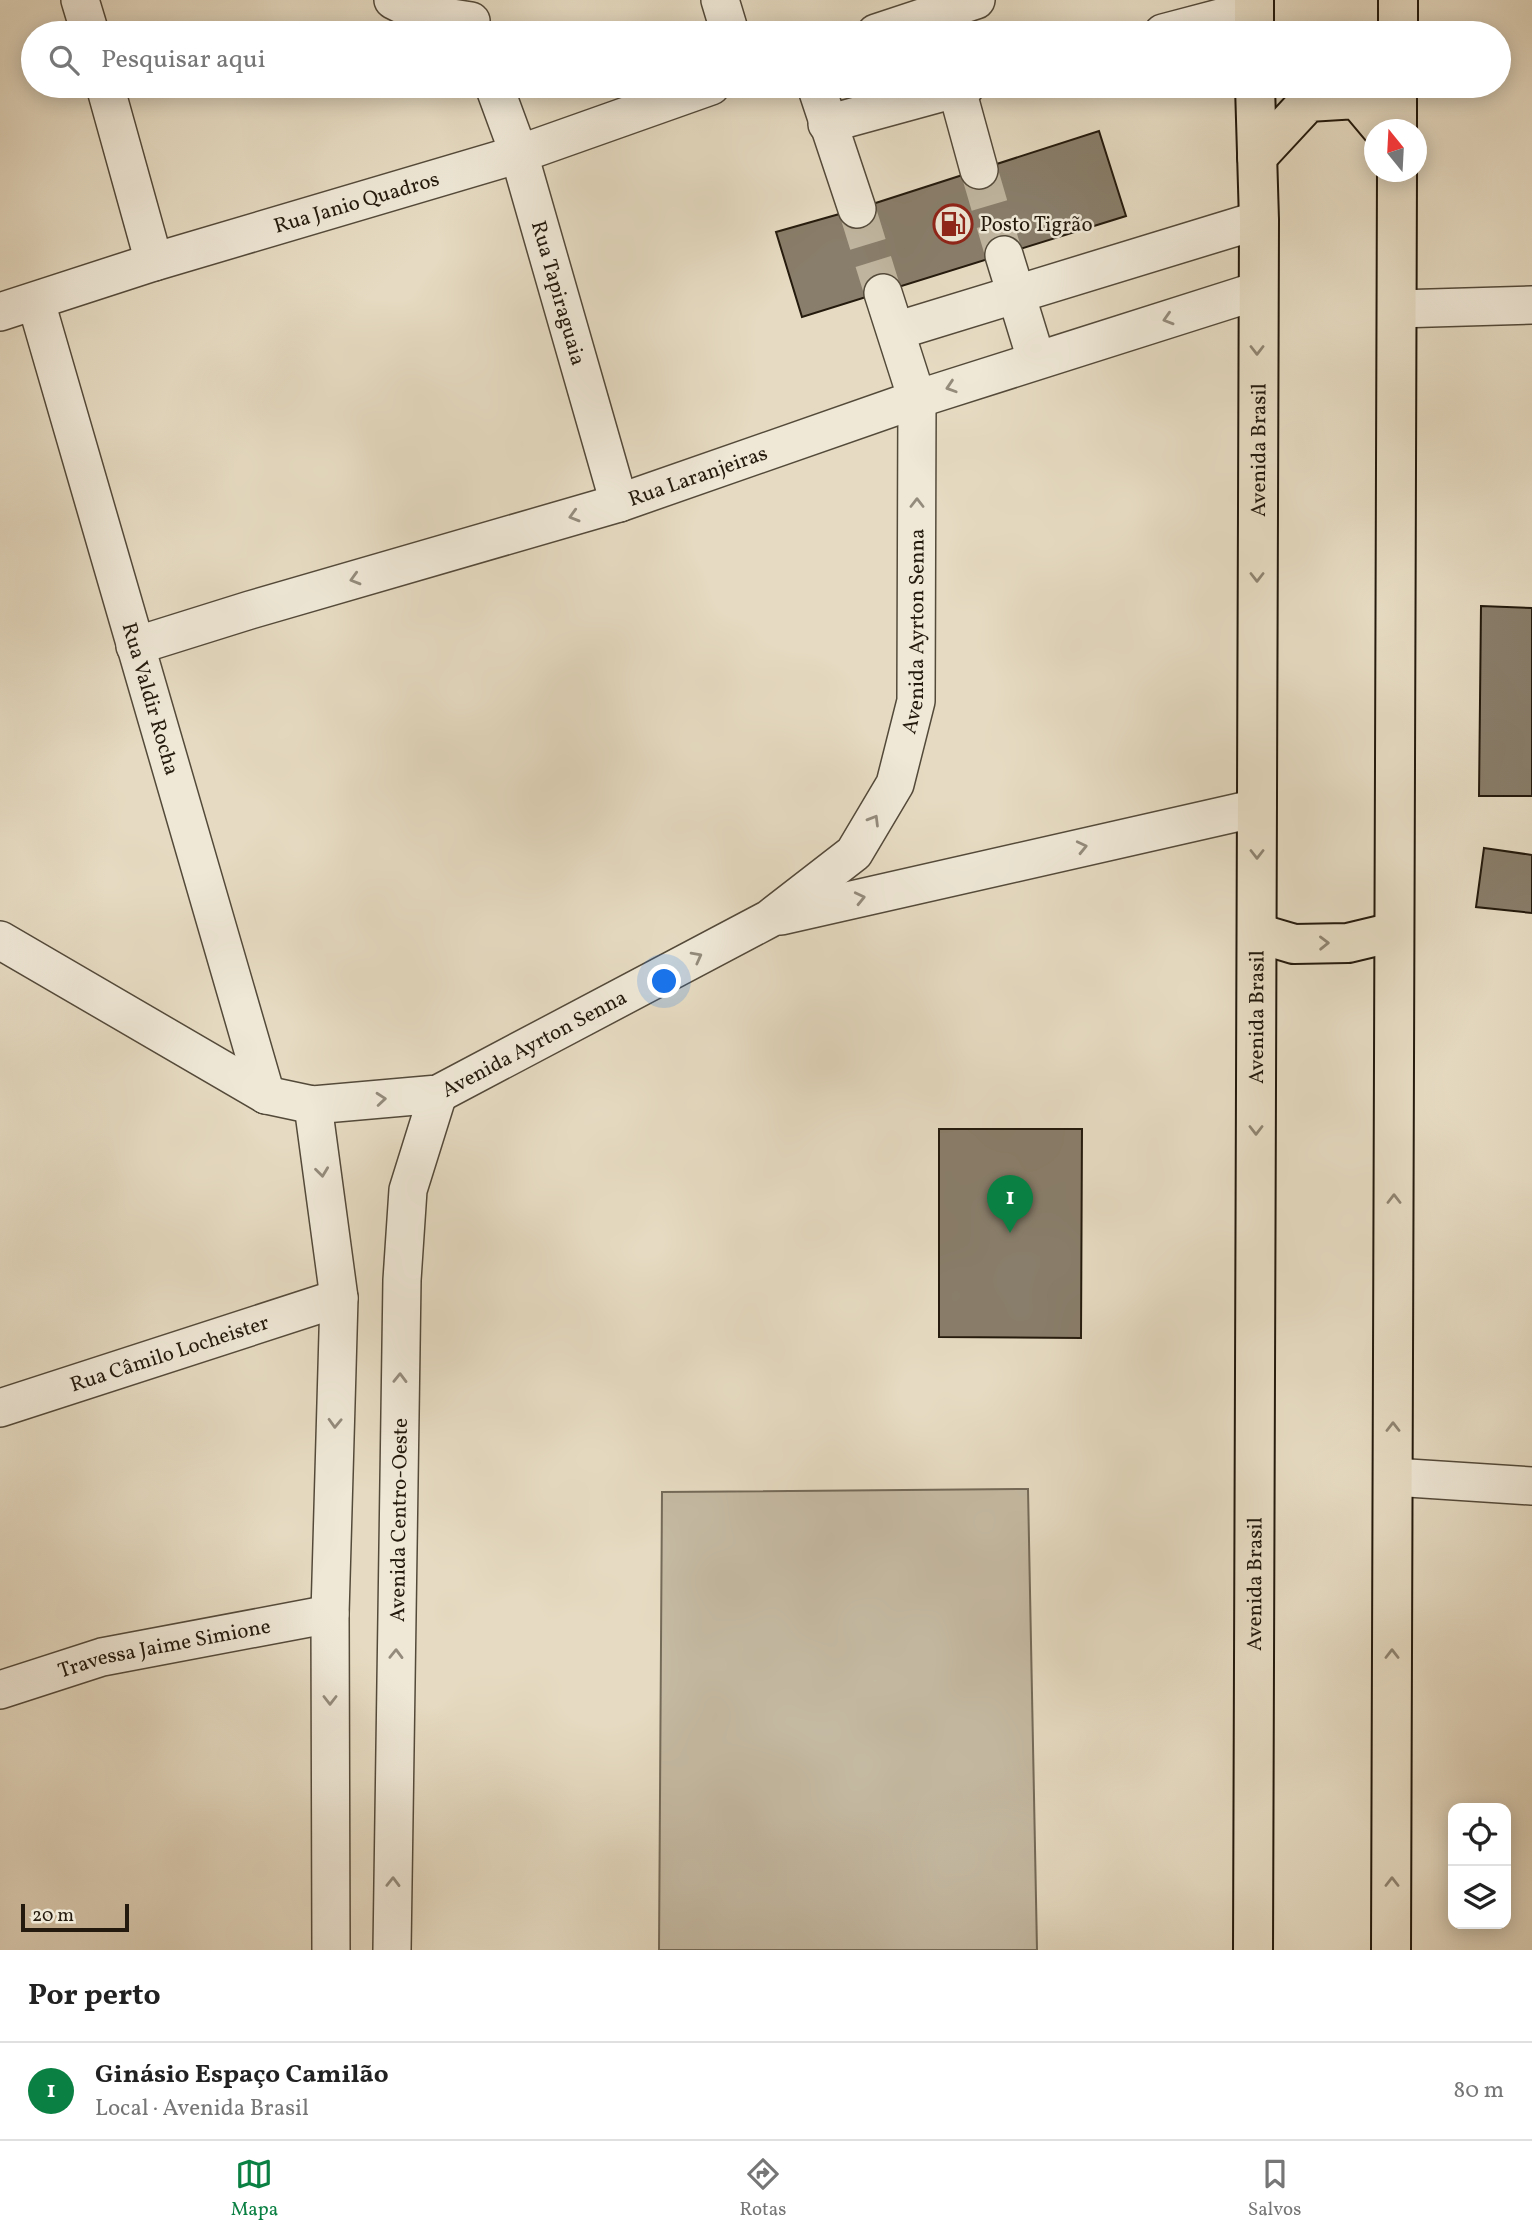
<!DOCTYPE html>
<html lang="pt">
<head>
<meta charset="utf-8">
<style>
  body { margin:0; font-family:Vollkorn,serif; background:#f6f6f6; color:#222 }
  .controls { position:absolute; right:21px; bottom:21px; display:grid; overflow:hidden; border-radius:14px; box-shadow:0 4px 18px #0003 }
  .controls button { width:63px; height:63px; display:grid; place-items:center; padding:0; border:0; border-bottom:2px solid #e0e0e0; background:#fff; color:#222; font:35px sans-serif }
  .compass { position:absolute; left:1364px; top:119px; width:63px; height:63px; border-radius:50%; background:#fff; box-shadow:0 4px 18px #0003; rotate:342deg }
  .scale { position:absolute; left:21px; bottom:18px; width:108px; box-sizing:border-box; padding-left:7px; border:4px solid #241a0d; border-top:0; font-size:19px; line-height:24px; white-space:nowrap; color:#241a0d; -webkit-text-stroke:5px #efe8d7; paint-order:stroke }
  .you { position:absolute; left:665px; top:982px; width:24px; height:24px; margin:-18px; border:5px solid #fff; border-radius:50%; background:#1a73e8; box-shadow:0 0 0 10px #1a73e833 }
  .badge { display:grid; place-items:center; width:46px; height:46px; border-radius:50%; background:#0b8043; color:#fff; font-size:23px; font-weight:700 }
  .pin { position:absolute; translate:-50% -58px; filter:drop-shadow(0 2px 4px #0008) }
  .pin::after { content:''; position:absolute; top:37px; width:24px; height:21px; background:inherit; clip-path:polygon(0 0,100% 0,50% 100%) }
  .list { margin:0; padding:0; list-style:none }
  h2 { display:flex; justify-content:space-between; align-items:center; height:91px; margin:0; padding:0 28px; font-size:30px }
  h2 small { font-size:23px; font-weight:400; color:#767676 }
  .list li { display:grid; grid-template-columns:46px 1fr auto; gap:21px; align-items:center; box-sizing:border-box; height:98px; padding:0 28px; border-top:2px solid #e0e0e0 }
  .list b { display:block; font-size:26px; white-space:nowrap }
  .list p { margin:0; font-size:23px; white-space:nowrap; color:#767676 }
  .list em { font-size:23px; font-style:normal; color:#767676 }
  .icon { flex:none; width:38px; height:38px; fill:none; stroke:currentColor; stroke-width:2; stroke-linecap:round; stroke-linejoin:round }
  .map { position:relative; flex:none; width:1532px; height:1950px; overflow:hidden }
  .search { position:absolute; background:#fff; box-shadow:0 4px 18px #0003; left:21px; right:21px; top:21px; height:77px; display:flex; align-items:center; gap:18px; box-sizing:border-box; padding:0 24px; border-radius:38px; color:#767676; font-size:26px }
  .sheet { height:189px; background:#fff }
  nav { display:flex; justify-content:space-around; align-items:center; box-sizing:border-box; height:98px; border-top:2px solid #e0e0e0; background:#fff; font-size:19px; color:#767676 }
  nav a { display:grid; justify-items:center; gap:4px }
  nav .on { color:#0b8043 }
  .map>svg:first-child { display:block }
  .green { fill:#c5baa3; stroke:#746a58; stroke-width:2 }
  .building { fill:#897e6b; stroke:#241a0d; stroke-width:2 }
  .lines { fill:none; stroke-linecap:round; stroke-linejoin:round }
  .minor-tunnel { stroke:#bfb49e; stroke-width:37; stroke-dasharray:37 18; stroke-linecap:butt }
  .minor-casing { stroke:#544a3a; stroke-width:40 }
  .major-casing { stroke:#241a0d; stroke-width:42 }
  .minor { stroke:#efe8d7; stroke-width:37 }
  .major { stroke:#e6dbc2; stroke-width:38 }
  .oneway { stroke:#948b7c }
  .oneway2 { stroke:#8f8471 }
  .labels { text-anchor:middle; stroke-width:5; stroke-linejoin:round; paint-order:stroke }
  .street-label { font-size:21px; fill:#241a0d; stroke:#efe8d7 }
  .poi-label { font-size:21px; fill:#241a0d; stroke:#efe8d7; text-anchor:start }
</style>
</head>
<body>
<div class="map">
<svg width="1532" height="1950" viewBox="0 0 1532 1950">
  <rect width="100%" height="100%" fill="#e6dbc2"/>
  <filter id="stains"><feTurbulence type="fractalNoise" baseFrequency=".00286" numOctaves="4"/><feColorMatrix values="0 0 0 0 .2 0 0 0 0 .09 0 0 0 0 .02 0 0 0 .5 -.17"/></filter>
  <radialGradient id="worn" r=".72"><stop offset=".6" stop-color="#630" stop-opacity="0"/><stop offset="1" stop-color="#630" stop-opacity=".3"/></radialGradient>
  <polygon class="green" points="1028,1489 1037,1950 659,1950 662,1492"/>
  <g class="building">
    <polygon points="1099,131 1126,216 802,317 776,232 857,209"/>
    <polygon points="1481,606 1532,608 1532,796 1479,796"/>
    <polygon points="1484,848 1532,855 1532,913 1476,907"/>
    <polygon points="939,1129 1082,1129 1081,1338 939,1337"/>
  </g>
  <g class="lines">
    <g class="minor-tunnel">
      <polyline points="979,170 1004,255"/>
      <polyline points="857,209 883,293"/>
    </g>
    <g class="minor-casing">
      <g id="minor">
        <polyline points="80,0 90,33"/>
        <polyline points="393,0 419,13 471,21"/>
        <polyline points="720,0 730,33"/>
        <polyline points="876,33 976,0"/>
        <polyline points="1163,33 1254,9"/>
        <polyline points="105,86 154,262"/>
        <path id="s1" d="M494 86 519 154 619 503"/>
        <polyline points="816,86 857,209"/>
        <polyline points="956,86 979,170"/>
        <polyline points="827,124 966,86"/>
        <polyline points="1004,255 1036,359"/>
        <path id="s2" d="M36 302 266 1095"/>
        <polyline points="1397,309 1532,305"/>
        <path id="s3" d="M0 312 154 262 519 154 711 86"/>
        <polyline points="896,331 1259,220"/>
        <path id="s4" d="M135 646 250 610 619 503 917 399 1257 291"/>
        <polyline points="781,916 1257,808"/>
        <path id="s5" d="M0 940 266 1095 313 1105 438 1094 769 919 854 853 895 784 916 701 917 399 883 293"/>
        <polyline points="313,1105 339,1298 330,1614 331,1950"/>
        <path id="s6" d="M0 1408 339 1298"/>
        <polyline points="1393,1477 1532,1486"/>
        <path id="s7" d="M0 1690 102 1657 330 1614"/>
        <path id="s8" d="M392 1950 402 1280 408 1190 438 1094"/>
      </g>
    </g>
    <g class="major-casing">
      <g id="major">
        <polyline points="1254,0 1254,33"/>
        <polyline points="1398,33 1398,0"/>
        <polyline points="1397,130 1397,86"/>
        <polyline points="1257,157 1308,102 1357,99 1383,130"/>
        <polyline points="1257,933 1294,944 1348,943 1394,932"/>
        <path id="s9" d="M1253 1950 1259 220 1255 86"/>
        <polyline points="1391,1950 1397,172"/>
      </g>
    </g>
    <use href="#minor" class="minor"/>
    <use href="#major" class="major"/>
  </g>
  <defs><path id="oneway-chevron" d="M-2-3.5L2.5 0L-2 3.5" fill="none" stroke-width="1.6" stroke-linecap="round" stroke-linejoin="round" transform="scale(1.75)"/></defs>
  <g class="oneway">
    <use href="#oneway-chevron" transform="translate(1168 319) rotate(163)"/>
    <use href="#oneway-chevron" transform="translate(951 387) rotate(162)"/>
    <use href="#oneway-chevron" transform="translate(917 503) rotate(-90)"/>
    <use href="#oneway-chevron" transform="translate(574 516) rotate(164)"/>
    <use href="#oneway-chevron" transform="translate(355 579) rotate(164)"/>
    <use href="#oneway-chevron" transform="translate(874 820) rotate(-59)"/>
    <use href="#oneway-chevron" transform="translate(1082 847) rotate(-13)"/>
    <use href="#oneway-chevron" transform="translate(860 898) rotate(-13)"/>
    <use href="#oneway-chevron" transform="translate(697 957) rotate(-28)"/>
    <use href="#oneway-chevron" transform="translate(381 1099) rotate(-5)"/>
    <use href="#oneway-chevron" transform="translate(322 1172) rotate(83)"/>
    <use href="#oneway-chevron" transform="translate(400 1378) rotate(-89)"/>
    <use href="#oneway-chevron" transform="translate(335 1423) rotate(92)"/>
    <use href="#oneway-chevron" transform="translate(396 1654) rotate(-89)"/>
    <use href="#oneway-chevron" transform="translate(330 1700) rotate(90)"/>
    <use href="#oneway-chevron" transform="translate(393 1882) rotate(-89)"/>
  </g>
  <g class="oneway2">
    <use href="#oneway-chevron" transform="translate(1257 350) rotate(90)"/>
    <use href="#oneway-chevron" transform="translate(1257 577) rotate(90)"/>
    <use href="#oneway-chevron" transform="translate(1257 854) rotate(90)"/>
    <use href="#oneway-chevron" transform="translate(1324 943) rotate(-1)"/>
    <use href="#oneway-chevron" transform="translate(1256 1130) rotate(90)"/>
    <use href="#oneway-chevron" transform="translate(1394 1199) rotate(-90)"/>
    <use href="#oneway-chevron" transform="translate(1393 1427) rotate(-90)"/>
    <use href="#oneway-chevron" transform="translate(1392 1654) rotate(-90)"/>
    <use href="#oneway-chevron" transform="translate(1392 1882) rotate(-90)"/>
  </g>
  <defs>
    <g id="fuel-ring" transform="scale(2.0125)"><circle r="9.5" fill="#efe8d7" stroke="#8f2418" stroke-width="1.5"/><path d="M-5.5-6h7V0h2V4h1.3V-2.5L3-4.5l.8-.8L6-3V5H2.5V1h-1V6h-7ZM-4.2-4.7v3.2H.2V-4.7Z" fill="#8f2418"/></g>
  </defs>
  <g fill-rule="evenodd">
    <use href="#fuel-ring" x="953" y="224"/>
  </g>
  <g class="labels">
    <g class="street-label">
      <text dy="7" stroke="none"><textPath href="#s3" startOffset="373">Rua Janio Quadros</textPath></text>
      <text dy="7" stroke="none"><textPath href="#s1" startOffset="217">Rua Tapiraguaia</textPath></text>
      <text dy="7" stroke="none"><textPath href="#s9" startOffset="1500">Avenida Brasil</textPath></text>
      <text dy="7" stroke="none"><textPath href="#s4" startOffset="588">Rua Laranjeiras</textPath></text>
      <text dy="7" stroke="none"><textPath href="#s5" startOffset="1199">Avenida Ayrton Senna</textPath></text>
      <text dy="7" stroke="none"><textPath href="#s2" startOffset="413">Rua Valdir Rocha</textPath></text>
      <text dy="7" stroke="none"><textPath href="#s9" startOffset="933">Avenida Brasil</textPath></text>
      <text dy="7" stroke="none"><textPath href="#s5" startOffset="590">Avenida Ayrton Senna</textPath></text>
      <text dy="7" stroke="none"><textPath href="#s6" startOffset="178">Rua Câmilo Locheister</textPath></text>
      <text dy="7" stroke="none"><textPath href="#s8" startOffset="430">Avenida Centro-Oeste</textPath></text>
      <text dy="7" stroke="none"><textPath href="#s9" startOffset="366">Avenida Brasil</textPath></text>
      <text dy="7" stroke="none"><textPath href="#s7" startOffset="170">Travessa Jaime Simione</textPath></text>
    </g>
    <g class="poi-label">
      <text x="980" y="231">Posto Tigrão</text>
    </g>
  </g>
  <rect width="100%" height="100%" filter="url(#stains)"/>
  <rect width="100%" height="100%" fill="url(#worn)"/>
</svg>
<div class="controls">
<button><svg class="icon" aria-label="locate" viewBox="0 0 24 24"><circle cx="12" cy="12" r="6"/><path d="M12 2v4M12 18v4M2 12h4M18 12h4"/></svg></button>
<button><svg class="icon" aria-label="layers" viewBox="0 0 24 24"><path d="M12 4l9 5-9 5-9-5zM3 14l9 5 9-5"/></svg></button>
</div>
<svg class="compass" viewBox="-18 -18 36 36"><path d="M0-13l5 13h-10z" fill="#e53935"/><path d="M0 13l5-13h-10z" fill="#767676"/></svg>
<div class="scale">20 m</div>
<div class="you"></div>
<div class="pin badge" style="left:1010px;top:1233px">1</div>
<div class="search"><svg class="icon" aria-label="search" viewBox="0 0 24 24"><circle cx="10" cy="10" r="6"/><path d="M15 15l6 6"/></svg>Pesquisar aqui</div>
</div>
<section class="sheet">
<h2>Por perto<small></small></h2>
<ul class="list">
<li><span class="badge">1</span><div><b>Ginásio Espaço Camilão</b><p>Local · Avenida Brasil</p></div><em>80 m</em></li>
</ul>
</section>
<nav>
<a class="on"><svg class="icon" aria-label="map" viewBox="0 0 24 24"><path d="M3 6l6-2 6 2 6-2v14l-6 2-6-2-6 2zM9 4v14M15 6v14"/></svg>Mapa</a>
<a><svg class="icon" aria-label="directions" viewBox="0 0 24 24"><path d="M12 3l9 9-9 9-9-9zM9 14v-3h6M13 9l2 2-2 2"/></svg>Rotas</a>
<a><svg class="icon" aria-label="saved" viewBox="0 0 24 24"><path d="M7 4h10v16l-5-4-5 4z"/></svg>Salvos</a>
</nav>
</body>
</html>
